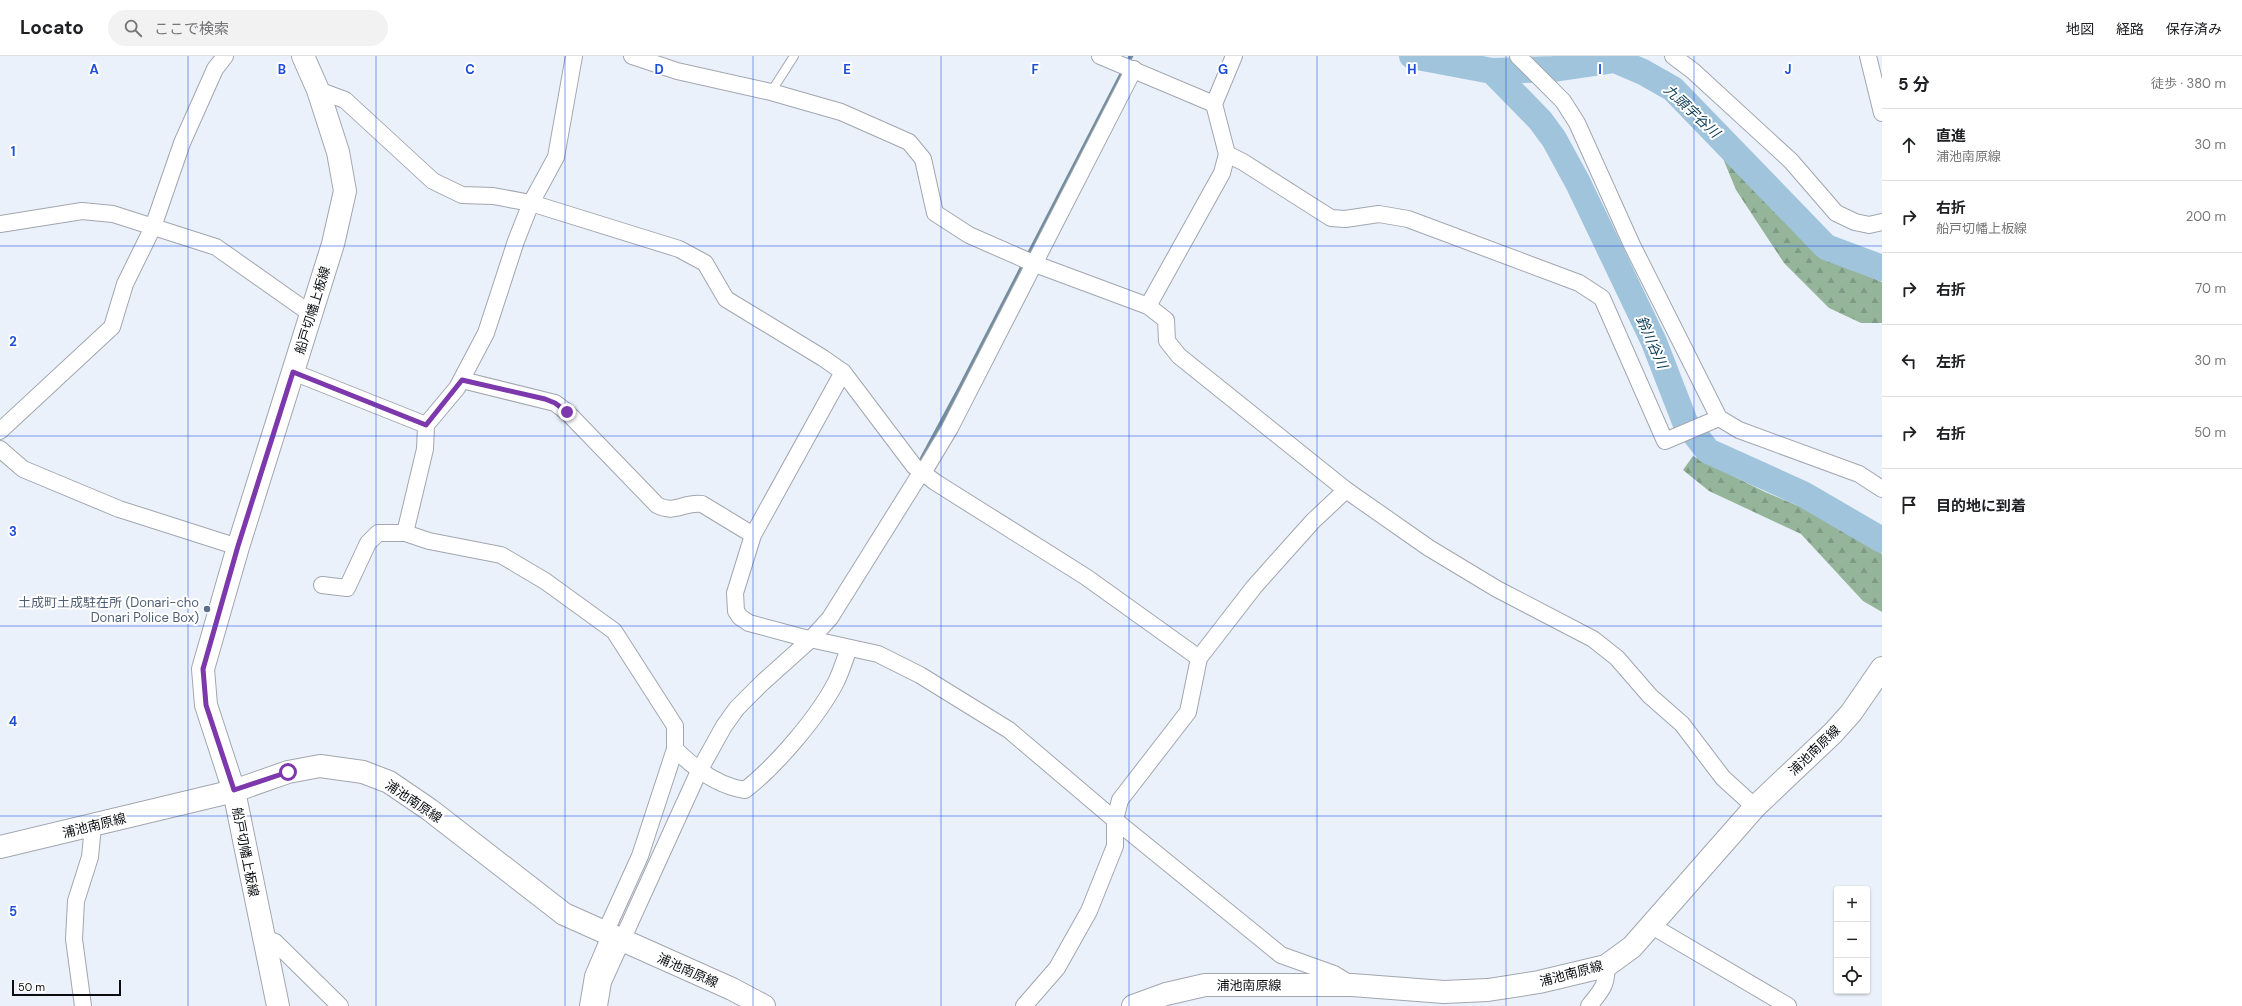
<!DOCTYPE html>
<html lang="ja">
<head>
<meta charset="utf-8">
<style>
  body { margin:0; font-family:"DM Sans","Noto Sans JP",sans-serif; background:#f2f2f2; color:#202124 }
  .controls { position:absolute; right:12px; bottom:12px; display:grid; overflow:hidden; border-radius:4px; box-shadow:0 1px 3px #0004 }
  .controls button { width:36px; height:36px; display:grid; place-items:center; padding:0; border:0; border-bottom:1px solid #e0e0e0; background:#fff; color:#202124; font:20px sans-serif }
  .scale { position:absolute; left:12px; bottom:10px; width:109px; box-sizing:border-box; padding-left:4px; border:2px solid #0b0d10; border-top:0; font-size:11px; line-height:14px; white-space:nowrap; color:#0b0d10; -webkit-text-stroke:3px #fff; paint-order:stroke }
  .stop { position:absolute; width:12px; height:12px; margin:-9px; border:3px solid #7d38ab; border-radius:50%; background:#fff }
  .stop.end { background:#7d38ab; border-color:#fff; box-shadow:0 1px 4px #0008 }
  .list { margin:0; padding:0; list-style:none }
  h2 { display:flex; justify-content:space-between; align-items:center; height:52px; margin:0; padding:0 16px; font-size:17px }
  h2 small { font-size:13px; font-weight:400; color:#757577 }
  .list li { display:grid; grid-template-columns:26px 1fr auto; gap:12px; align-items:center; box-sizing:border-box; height:72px; padding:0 16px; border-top:1px solid #e0e0e0 }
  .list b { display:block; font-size:15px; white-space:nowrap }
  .list p { margin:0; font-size:13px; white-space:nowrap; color:#757577 }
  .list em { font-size:13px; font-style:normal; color:#757577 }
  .icon { flex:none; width:22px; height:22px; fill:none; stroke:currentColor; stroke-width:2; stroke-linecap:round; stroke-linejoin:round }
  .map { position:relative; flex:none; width:1882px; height:950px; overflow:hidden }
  header { display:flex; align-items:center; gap:24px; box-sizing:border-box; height:56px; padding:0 20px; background:#fff; border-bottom:1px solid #e0e0e0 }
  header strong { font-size:19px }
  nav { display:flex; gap:22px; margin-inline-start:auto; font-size:14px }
  .search { width:280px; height:36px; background:#f2f2f2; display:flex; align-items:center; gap:10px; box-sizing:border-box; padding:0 14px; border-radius:22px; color:#757577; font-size:15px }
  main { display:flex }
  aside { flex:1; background:#fff }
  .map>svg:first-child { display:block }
  .forest { fill:url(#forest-firs) }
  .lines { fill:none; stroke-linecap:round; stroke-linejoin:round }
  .stream { stroke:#738d9f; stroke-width:4.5 }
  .river { stroke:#a0c4dc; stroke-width:26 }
  .lane-casing { stroke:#a1a6af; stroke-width:10 }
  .street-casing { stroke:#a1a6af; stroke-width:18 }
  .secondary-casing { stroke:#a1a6af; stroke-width:24 }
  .lane { stroke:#fff; stroke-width:8 }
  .street { stroke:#fff; stroke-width:16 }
  .secondary { stroke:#fff; stroke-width:22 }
  .route { stroke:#7d38ab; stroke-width:5 }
  .grid { fill:none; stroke:#1d4ed8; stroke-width:1; stroke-opacity:0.55 }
  .service-dot { fill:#5c6f8a; stroke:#fff; stroke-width:1.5 }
  .labels { text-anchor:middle; stroke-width:4; stroke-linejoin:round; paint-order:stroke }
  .street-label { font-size:13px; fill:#0b0d10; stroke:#fff }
  .service-label { font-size:13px; fill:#4e5e75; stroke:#fff; text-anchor:end }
  .water-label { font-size:14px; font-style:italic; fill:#093952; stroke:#fff }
  .grid-label { font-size:13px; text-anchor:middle; font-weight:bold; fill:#1d4ed8; stroke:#fff; stroke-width:4; stroke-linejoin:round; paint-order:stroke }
</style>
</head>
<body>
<header>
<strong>Locato</strong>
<div class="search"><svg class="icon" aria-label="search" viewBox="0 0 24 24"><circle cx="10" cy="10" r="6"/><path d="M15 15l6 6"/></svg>ここで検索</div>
<nav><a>地図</a><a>経路</a><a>保存済み</a></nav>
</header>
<main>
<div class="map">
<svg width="1882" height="950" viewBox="0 0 1882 950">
  <defs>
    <pattern id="forest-firs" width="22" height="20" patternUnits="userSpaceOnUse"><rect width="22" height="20" fill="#94b59a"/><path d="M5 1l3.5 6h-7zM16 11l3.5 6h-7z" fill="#7e9a84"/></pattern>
  </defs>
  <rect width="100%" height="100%" fill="#ebf1fb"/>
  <g class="forest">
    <polygon points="1722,100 1821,200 1882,226 1882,267 1861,267 1829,252 1784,207 1736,134"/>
    <polygon points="1693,400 1765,436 1832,464 1882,498 1882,556 1863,545 1801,478 1709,435 1683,414"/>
  </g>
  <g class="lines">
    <polyline class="stream" points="918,410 961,330 1131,0"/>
    <g class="river">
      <polyline points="1412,0 1492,15 1554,13 1615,4 1643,16 1673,33 1826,191 1882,212"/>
      <polyline points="1492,15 1540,64 1554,83 1578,127 1654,286 1685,366 1708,395 1803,438 1882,484"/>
    </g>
    <g class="lane-casing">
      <polyline id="lane" points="771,36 794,0"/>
    </g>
    <g class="street-casing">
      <g id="street">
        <polyline points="632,0 677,15 771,36 841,56 909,86 923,103 935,157 969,179 1035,208 1148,250 1166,264 1167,285 1179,300 1346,434 1429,492 1497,533 1593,583 1617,602 1650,640 1682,668 1723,722 1755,751"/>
        <polyline points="1100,0 1214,48"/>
        <polyline points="1518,0 1563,45 1577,67 1632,189 1719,362 1739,374 1859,418 1882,433"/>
        <polyline points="1673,0 1693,15 1791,105 1836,157 1855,166 1869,169 1882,166"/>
        <polyline points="1868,0 1882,57"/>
        <polyline points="318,34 345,44 433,125 462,139 493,140 531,147 679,193 705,207 726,243 823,302 843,316 914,410 935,426 1086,521 1199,602"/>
        <polyline points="1227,98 1243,106 1331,162 1345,163 1379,158 1408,163 1579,227 1602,242 1665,385 1719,362"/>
        <polyline points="0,168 82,155 113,158 216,191 311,258"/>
        <polyline points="1148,250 1222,117 1227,98 1214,48 1234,0"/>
        <polyline points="293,316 426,369 457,332 486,277 516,185 531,147 556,101 574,0"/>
        <polyline points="843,316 753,479 735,537 736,555 740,561 749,567 801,581 878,598 920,619 1009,674 1115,764 1281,899 1334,918 1352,929"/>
        <path d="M462 324 555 347 567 356 657 449C675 459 685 445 702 448L753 479"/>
        <polyline points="0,375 112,271 125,228 153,171 182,87 215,13 225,0"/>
        <polyline points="0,393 23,413 119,453 238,491"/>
        <polyline points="923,417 950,372 1134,13"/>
        <polyline points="405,477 425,393 426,369"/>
        <polyline points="322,529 347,532 368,487 378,477 405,477 429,485 501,499 545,525 614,575 675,670 675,693 640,800 605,877"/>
        <path d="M675 693C694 712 717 730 745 734 776 710 818 661 836 626 841 616 845 603 849 592"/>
        <polyline points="1652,870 1788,950"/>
        <polyline points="262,881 275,886 340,950"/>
        <polyline points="83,950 74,883 76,845 90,801 93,770"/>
        <polyline points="588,950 593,920 610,880"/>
        <polyline points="599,950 603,926 699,715 724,670 737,652 762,627 811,583 830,562 922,415"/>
        <polyline points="1024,950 1057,912 1089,855 1115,790 1115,764 1120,744 1188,656 1199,602 1254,531 1313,465 1346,434"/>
        <path d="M1589 950C1600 936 1608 929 1606 910"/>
      </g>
    </g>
    <g class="secondary-casing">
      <g id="secondary">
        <polyline points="0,791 234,735 288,716 320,710 363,716 389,726 430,754 564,858 732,933 764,950"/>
        <polyline points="278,950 234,735 206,649 203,613 238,491 333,188 345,135 338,96 318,34 303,0"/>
        <polyline points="1133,950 1166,938 1205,929 1352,929 1444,936 1488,934 1539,926 1606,910 1632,891 1755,751 1833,677 1851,657 1882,612"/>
      </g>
    </g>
    <use href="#lane" class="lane"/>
    <use href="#street" class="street"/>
    <use href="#secondary" class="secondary"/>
  </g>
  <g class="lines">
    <polyline class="route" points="288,716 234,734 206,649 203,613 238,490 293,316 426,369 462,324 545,343 555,347 567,356"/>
  </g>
  <path class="grid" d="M188 0V950M376 0V950M565 0V950M753 0V950M941 0V950M1129 0V950M1317 0V950M1506 0V950M1694 0V950M0 190H1882M0 380H1882M0 570H1882M0 760H1882"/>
  <circle class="service-dot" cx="207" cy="553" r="4"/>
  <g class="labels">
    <g class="street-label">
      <text transform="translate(312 254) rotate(-73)" y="5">船戸切幡上板線</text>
      <text transform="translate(1814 694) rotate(-44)" y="5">浦池南原線</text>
      <text transform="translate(414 745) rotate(34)" y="5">浦池南原線</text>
      <text transform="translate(94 769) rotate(-14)" y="5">浦池南原線</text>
      <text transform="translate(246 796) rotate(79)" y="5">船戸切幡上板線</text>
      <text transform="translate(688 914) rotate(24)" y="5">浦池南原線</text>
      <text transform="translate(1571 917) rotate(-15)" y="5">浦池南原線</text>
      <text x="1249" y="934">浦池南原線</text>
    </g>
    <g class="service-label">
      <text x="199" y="551">土成町土成駐在所 (Donari-cho<tspan x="199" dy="15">Donari Police Box)</tspan></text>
    </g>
    <g class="water-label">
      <text transform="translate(1692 55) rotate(43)" y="5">九頭宇谷川</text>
      <text transform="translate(1652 286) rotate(66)" y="5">鈴川谷川</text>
    </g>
  </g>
  <g class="grid-label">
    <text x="94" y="18">A</text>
    <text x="282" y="18">B</text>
    <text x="470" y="18">C</text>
    <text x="659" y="18">D</text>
    <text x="847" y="18">E</text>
    <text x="1035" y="18">F</text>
    <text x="1223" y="18">G</text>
    <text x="1412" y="18">H</text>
    <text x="1600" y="18">I</text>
    <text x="1788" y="18">J</text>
    <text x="13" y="100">1</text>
    <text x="13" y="290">2</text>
    <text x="13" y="480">3</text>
    <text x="13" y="670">4</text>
    <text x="13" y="860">5</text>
  </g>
</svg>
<div class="controls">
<button>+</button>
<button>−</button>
<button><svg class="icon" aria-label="locate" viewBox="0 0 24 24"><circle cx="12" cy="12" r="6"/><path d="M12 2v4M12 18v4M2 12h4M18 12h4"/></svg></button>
</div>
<div class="scale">50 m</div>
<div class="stop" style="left:288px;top:716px"></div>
<div class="stop end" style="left:567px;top:356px"></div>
</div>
<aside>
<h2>5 分<small>徒歩 · 380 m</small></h2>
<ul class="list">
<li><svg class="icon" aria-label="ahead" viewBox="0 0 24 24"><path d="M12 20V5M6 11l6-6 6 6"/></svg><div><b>直進</b><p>浦池南原線</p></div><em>30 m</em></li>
<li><svg class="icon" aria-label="right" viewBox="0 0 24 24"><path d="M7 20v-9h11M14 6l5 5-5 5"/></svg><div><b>右折</b><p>船戸切幡上板線</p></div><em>200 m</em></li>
<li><svg class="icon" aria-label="right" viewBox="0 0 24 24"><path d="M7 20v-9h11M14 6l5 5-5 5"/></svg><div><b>右折</b></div><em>70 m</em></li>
<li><svg class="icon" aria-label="left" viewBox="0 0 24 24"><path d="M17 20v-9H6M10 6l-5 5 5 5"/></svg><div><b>左折</b></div><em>30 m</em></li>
<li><svg class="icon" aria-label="right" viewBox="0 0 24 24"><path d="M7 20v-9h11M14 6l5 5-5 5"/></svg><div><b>右折</b></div><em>50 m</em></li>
<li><svg class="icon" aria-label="arrive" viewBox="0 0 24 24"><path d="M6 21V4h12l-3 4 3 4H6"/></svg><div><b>目的地に到着</b></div></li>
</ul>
</aside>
</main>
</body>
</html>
